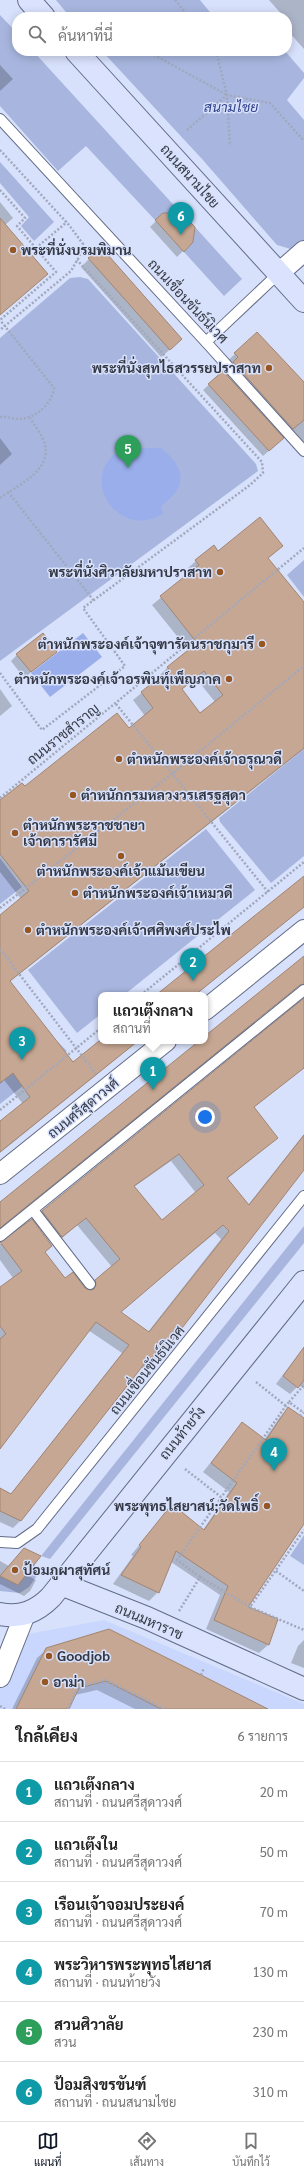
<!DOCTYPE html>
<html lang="th">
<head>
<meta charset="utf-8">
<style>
  body { margin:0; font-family:Georgia,Sarabun,serif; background:#f2f2f2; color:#222 }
  .you { position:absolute; left:205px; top:1117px; width:14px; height:14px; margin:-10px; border:3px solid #fff; border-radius:50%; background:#1a73e8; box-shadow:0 0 0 6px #1a73e833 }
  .badge { display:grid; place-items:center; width:26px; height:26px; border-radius:50%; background:#111827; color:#fff; font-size:13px; font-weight:700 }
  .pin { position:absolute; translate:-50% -33px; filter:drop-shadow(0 1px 2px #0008) }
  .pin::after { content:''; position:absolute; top:21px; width:14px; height:12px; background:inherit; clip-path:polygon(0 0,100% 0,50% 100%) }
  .popup { position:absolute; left:98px; top:992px; width:110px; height:52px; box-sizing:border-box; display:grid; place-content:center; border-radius:8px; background:#fff; filter:drop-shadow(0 1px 3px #0005); font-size:13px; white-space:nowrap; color:#767676 }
  .popup b { font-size:15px; color:#222 }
  .popup::after { content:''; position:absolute; left:50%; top:100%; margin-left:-8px; border:8px solid transparent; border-top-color:#fff }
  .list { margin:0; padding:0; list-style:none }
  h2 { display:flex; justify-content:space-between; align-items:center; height:52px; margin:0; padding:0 16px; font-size:17px }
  h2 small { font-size:13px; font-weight:400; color:#767676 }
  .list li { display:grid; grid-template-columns:26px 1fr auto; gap:12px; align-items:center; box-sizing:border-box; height:60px; padding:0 16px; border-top:1px solid #e0e0e0 }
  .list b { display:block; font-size:15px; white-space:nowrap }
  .list p { margin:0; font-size:13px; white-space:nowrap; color:#767676 }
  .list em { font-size:13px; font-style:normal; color:#767676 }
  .icon { flex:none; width:22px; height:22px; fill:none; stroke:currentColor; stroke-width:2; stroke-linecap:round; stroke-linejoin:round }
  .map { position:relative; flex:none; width:304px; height:1709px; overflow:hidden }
  .search { position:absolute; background:#fff; box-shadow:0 2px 10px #0003; left:12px; right:12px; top:12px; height:44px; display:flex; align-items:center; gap:10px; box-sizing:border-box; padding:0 14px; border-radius:16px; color:#767676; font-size:15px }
  .sheet { height:412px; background:#fff }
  nav { display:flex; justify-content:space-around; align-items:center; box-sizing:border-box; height:56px; border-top:1px solid #e0e0e0; background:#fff; font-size:11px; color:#767676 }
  nav a { display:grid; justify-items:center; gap:2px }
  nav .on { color:#111827 }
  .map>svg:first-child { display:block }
  .built { fill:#c9d7fe }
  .green { fill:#a8b6df }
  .water { fill:#9aaeec }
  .shadow { fill:#0003; fill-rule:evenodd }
  .building { fill:#c6a793; stroke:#a38571; fill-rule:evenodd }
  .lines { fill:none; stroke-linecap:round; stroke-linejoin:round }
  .lane-casing { stroke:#626c88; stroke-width:12 }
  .street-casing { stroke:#626c88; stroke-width:22 }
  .secondary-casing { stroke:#626c88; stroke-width:24 }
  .path { stroke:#a0a8bd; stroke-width:2.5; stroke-dasharray:2 2; stroke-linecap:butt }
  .lane { stroke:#fff; stroke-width:10 }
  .street { stroke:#fff; stroke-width:20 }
  .secondary { stroke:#dae2fd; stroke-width:22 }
  .poi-dot { fill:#975522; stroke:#d8e1fb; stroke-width:1.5 }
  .labels { text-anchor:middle; stroke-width:3; stroke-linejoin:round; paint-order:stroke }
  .park-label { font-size:14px; font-style:italic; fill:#32438c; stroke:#d8e1fb }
  .street-label { font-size:14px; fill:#343945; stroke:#d8e1fb }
  .poi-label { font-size:14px; font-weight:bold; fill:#343945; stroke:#d8e1fb; text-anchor:start }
</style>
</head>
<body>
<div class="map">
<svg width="304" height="1709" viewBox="0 0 304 1709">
  <rect width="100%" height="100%" fill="#d8e1fb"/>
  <polygon class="built" points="104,1620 304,1704 304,1709 0,1709 0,1675 23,1635"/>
  <g class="green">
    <polygon points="56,0 200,0 214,17 70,17"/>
    <polygon points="0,15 17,33 17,51 33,51 181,213 163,213 155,220 86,146 58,171 0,106"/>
    <polygon points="102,51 285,51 304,73 304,78 287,100 304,120 304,242 294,250 277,245 202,159"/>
    <polygon points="0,162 54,222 34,241 21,226 29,217 0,183"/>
    <polygon points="195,227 242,279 224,296 184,252 193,242"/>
    <polygon points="80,277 88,279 256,464 258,471 0,661 0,338 70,278"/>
    <polygon points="304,560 304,597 287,575"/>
    <polygon points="304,749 304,856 271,883 220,822 219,818"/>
    <polygon points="206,829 255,890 124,995 101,995 101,1014 77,1033 28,970"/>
    <polygon points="0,858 22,887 0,904"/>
    <polygon points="58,1042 67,1051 0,1104 0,1062 8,1071"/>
    <polygon points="304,1226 304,1243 50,1559 41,1556"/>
    <polygon points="304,1535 304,1565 290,1556"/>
    <polygon points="34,1565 41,1570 29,1587 20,1593 0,1591 0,1576 18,1584"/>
  </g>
  <g class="water">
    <path d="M128 444 134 453 142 448H161C186 468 188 487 161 506L163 513C133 536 91 503 104 468 108 458 119 450 128 444Z"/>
    <polygon points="83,633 102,657 50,697 31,673"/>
  </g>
  <g class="shadow">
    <polygon points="269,0 304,0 304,49 288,31 292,26 287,17 284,17"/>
    <polygon points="0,65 13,79 0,91"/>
    <polygon points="0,202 13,218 5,225 46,274 0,315"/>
    <polygon points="156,221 192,242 177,257 150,227"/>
    <polygon points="89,259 173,347 161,357 81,267"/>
    <polygon points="235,354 304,384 304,448 290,432 263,456 203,390 229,367 225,363"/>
    <polygon points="0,438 12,454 0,465"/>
    <path d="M281 546 267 559 304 603V749L9 982 73 1064 101 1041H138L0 1153V1122L23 1104 4 1080 0 1084V916L21 899 0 872V801L129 729 145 716 133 700 161 677 160 675 168 667 189 651 152 605 191 573 188 568 196 561 218 552ZM196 678 215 702 200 714 181 690Z"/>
    <polygon points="56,652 24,678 11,661 17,655"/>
    <polygon points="0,689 12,706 0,716"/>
    <polygon points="304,877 304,907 195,995 158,995"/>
    <polygon points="304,957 304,979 291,992 0,1229 0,1203 200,1041 205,1041 205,1037"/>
    <path d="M304 1000V1068L253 1108 277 1138 227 1179 248 1205 304 1134V1168L154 1362 146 1370 141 1367 21 1520 13 1528 0 1522V1490L10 1495 122 1353 88 1330 0 1448V1288L13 1278 0 1260V1244L31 1220 45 1252 65 1279 90 1294 88 1289 112 1267 77 1225 54 1245 34 1219ZM171 1161 196 1193 162 1221 134 1187ZM215 1233 221 1239 148 1332 120 1312Z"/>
    <polygon points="304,1347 304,1389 299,1385 290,1394 276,1384"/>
    <polygon points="288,1409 304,1419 304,1522 246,1607 268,1645 259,1653 206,1629 220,1595 171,1562 158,1592 149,1601 113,1584 133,1556 131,1555 172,1506 203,1530 229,1492 203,1472 242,1424 264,1440 280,1417"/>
    <polygon points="24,1549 25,1574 36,1580 30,1591 24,1596 0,1584 0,1561 9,1566"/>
    <polygon points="304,1640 304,1668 291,1663 298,1646"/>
    <polygon points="47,1649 266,1709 135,1709 97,1690 75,1695 68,1709 12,1709 37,1658"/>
  </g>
  <g class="building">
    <polygon points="163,213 181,213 195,227 193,242 184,252 155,220"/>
    <polygon points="0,218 48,274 0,315"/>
    <polygon points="101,247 182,339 170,350 88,258"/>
    <polygon points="257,332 304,382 304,420 293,429 233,362 238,357 234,353"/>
    <polygon points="223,371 284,438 269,451 208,384"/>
    <path d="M260 517 283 546 268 558 304 602V748L10 981 73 1062 99 1041H138L0 1152V1121L30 1097 13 1073 0 1083V915L29 891 0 854V800L22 783 25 786 117 713 129 728 153 708 141 692 169 669 167 667 197 643 160 596 199 565 195 560 214 545 218 551ZM204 671 223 695 200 713 182 689Z"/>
    <polygon points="43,633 57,652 31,672 16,654"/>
    <polygon points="304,876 304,907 195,995 156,995"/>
    <polygon points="304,956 304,984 300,985 0,1228 0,1202 199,1041 205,1041 205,1036"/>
    <path d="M304 998V1068L254 1107 278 1138 227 1178 249 1205 304 1135V1170L155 1363 149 1358 21 1521 0 1511V1488L11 1494 129 1345 96 1322 0 1449V1339L6 1334 0 1326V1287L22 1271 0 1242 32 1219 52 1246 45 1252 65 1278 73 1272 85 1288 90 1290 94 1289 96 1284 95 1280 120 1259 86 1218 62 1237 42 1211ZM179 1154 204 1185 162 1220 134 1186ZM223 1225 229 1231 149 1332 121 1312Z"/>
    <polygon points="304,1347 304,1380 298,1388 283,1376"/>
    <polygon points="288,1407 304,1418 304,1524 248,1607 278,1619 269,1645 214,1620 228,1586 176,1551 159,1593 121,1575 141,1547 139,1545 172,1504 204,1530 237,1483 211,1463 242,1422 266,1440"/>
    <polygon points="24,1548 41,1556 18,1585 0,1576"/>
    <polygon points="109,1629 201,1675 268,1709 161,1709 106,1681 79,1688 69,1709 16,1709 46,1648"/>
  </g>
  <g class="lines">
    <g class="lane-casing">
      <g id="lane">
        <polyline points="0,119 206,342 304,451"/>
        <polyline points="206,342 279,273"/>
        <polyline points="33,1210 90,1284"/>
        <polyline points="0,1236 304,990"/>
        <polyline points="0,1542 17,1543 37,1529 304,1196"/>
      </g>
    </g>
    <g class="street-casing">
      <g id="street">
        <polyline points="279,273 304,251"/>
        <polyline points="205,1010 304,930"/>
        <polyline points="0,1174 166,1041"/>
        <polyline points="0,1677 25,1614"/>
      </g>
    </g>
    <g class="secondary-casing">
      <g id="secondary">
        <polyline points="29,0 44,17"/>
        <polyline points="76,51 304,301"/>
        <polyline points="61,1584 147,1618 304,1689"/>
        <path d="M0 1614C21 1618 36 1612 51 1597L304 1282"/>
      </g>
    </g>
    <g class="path">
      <polyline points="175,0 189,17"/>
      <polyline points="147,51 227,95"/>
      <polyline points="216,51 227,95 230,146"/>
      <polyline points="187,130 227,95 270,103 304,141"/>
      <polyline points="0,150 69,225 83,244 79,257 71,271 0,330"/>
      <polyline points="0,190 25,218 17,226 56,272 0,320"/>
      <polyline points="36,248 67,222"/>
      <path d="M0 417C6 416 12 419 19 419 35 419 52 404 54 388L0 320"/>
      <polyline points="8,492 94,601"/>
      <path d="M0 498C18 485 51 471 45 445 43 436 35 426 30 418"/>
      <polyline points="0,673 42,730 125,666 83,608 250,485 263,473 262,462 77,260"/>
      <polyline points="116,704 268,892"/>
      <polyline points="0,798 304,548"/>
      <polyline points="0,908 172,774 304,666"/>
      <polyline points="0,949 96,1074"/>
      <polyline points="141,995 304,862"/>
      <polyline points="0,1110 101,1028"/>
      <polyline points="256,1382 286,1406"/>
      <polyline points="289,1402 304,1385"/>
      <polyline points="300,1416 303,1412"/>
      <polyline points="185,1469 221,1497"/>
      <polyline points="276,1571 304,1591"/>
      <polyline points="200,1577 250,1607 304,1530"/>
      <polyline points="250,1607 304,1630"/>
      <polyline points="179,1611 200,1577 177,1560 285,1407 289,1402 304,1413"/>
      <polyline points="201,1675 204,1668"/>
      <polyline points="0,1706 5,1709"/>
      <polyline points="68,1709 78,1687 106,1680 165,1709"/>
    </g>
    <use href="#lane" class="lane"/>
    <use href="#street" class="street"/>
    <use href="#secondary" class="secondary"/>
  </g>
  <g class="poi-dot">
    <circle cx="13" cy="250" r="4"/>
    <circle cx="269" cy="368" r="4"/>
    <circle cx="220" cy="572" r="4"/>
    <circle cx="262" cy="644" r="4"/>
    <circle cx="229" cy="679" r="4"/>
    <circle cx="119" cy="759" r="4"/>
    <circle cx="73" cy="795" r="4"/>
    <circle cx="15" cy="833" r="4"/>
    <circle cx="121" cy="856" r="4"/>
    <circle cx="75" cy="893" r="4"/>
    <circle cx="28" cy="930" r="4"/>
    <circle cx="267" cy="1506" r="4"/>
    <circle cx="15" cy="1570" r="4"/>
    <circle cx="49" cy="1656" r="4"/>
    <circle cx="45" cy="1682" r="4"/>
  </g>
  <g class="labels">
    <g class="park-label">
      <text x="231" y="112">สนามไชย</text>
    </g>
    <g class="street-label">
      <text transform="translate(190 176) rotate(48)" y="5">ถนนสนามไชย</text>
      <text transform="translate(188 301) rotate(47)" y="5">ถนนเขื่อนขันธ์นิเวศ</text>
      <text transform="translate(63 734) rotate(-39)" y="5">ถนนราชสำราญ</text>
      <text transform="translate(83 1108) rotate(-39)" y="5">ถนนศรีสุดาวงศ์</text>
      <text transform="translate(147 1370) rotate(-51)" y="5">ถนนเขื่อนขันธ์นิเวศ</text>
      <text transform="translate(182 1433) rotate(-51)" y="5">ถนนท้ายวัง</text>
      <text transform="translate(149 1621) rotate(23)" y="5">ถนนมหาราช</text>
    </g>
    <g class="poi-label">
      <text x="21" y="255">พระที่นั่งบรมพิมาน</text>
      <text x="261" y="373" text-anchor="end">พระที่นั่งสุทไธสวรรยปราสาท</text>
      <text x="212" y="577" text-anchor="end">พระที่นั่งศิวาลัยมหาปราสาท</text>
      <text x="254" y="649" text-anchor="end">ตำหนักพระองค์เจ้าจุฑารัตนราชกุมารี</text>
      <text x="221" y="684" text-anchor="end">ตำหนักพระองค์เจ้าอรพินทุ์เพ็ญภาค</text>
      <text x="127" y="764">ตำหนักพระองค์เจ้าอรุณวดี</text>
      <text x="81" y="800">ตำหนักกรมหลวงวรเสรฐสุดา</text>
      <text x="23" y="830">ตำหนักพระราชชายา<tspan x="23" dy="16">เจ้าดารารัศมี</tspan></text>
      <text x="121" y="876" text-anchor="middle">ตำหนักพระองค์เจ้าแม้นเขียน</text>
      <text x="83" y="898">ตำหนักพระองค์เจ้าเหมวดี</text>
      <text x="36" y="935">ตำหนักพระองค์เจ้าศศิพงศ์ประไพ</text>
      <text x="259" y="1511" text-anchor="end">พระพุทธไสยาสน์;วัดโพธิ์</text>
      <text x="23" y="1575">ป้อมภูผาสุทัศน์</text>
      <text x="57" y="1661">Goodjob</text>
      <text x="53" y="1687">อาม่า</text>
    </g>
  </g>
</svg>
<div class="you"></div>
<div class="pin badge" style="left:153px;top:1090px;background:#0f9aa8">1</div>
<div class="popup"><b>แถวเต๊งกลาง</b>สถานที่</div>
<div class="pin badge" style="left:193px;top:981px;background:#0f9aa8">2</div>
<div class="pin badge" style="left:22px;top:1060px;background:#0f9aa8">3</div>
<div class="pin badge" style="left:274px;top:1471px;background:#0f9aa8">4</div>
<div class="pin badge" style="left:128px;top:468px;background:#2e9e5b">5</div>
<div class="pin badge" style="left:181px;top:235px;background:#0f9aa8">6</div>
<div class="search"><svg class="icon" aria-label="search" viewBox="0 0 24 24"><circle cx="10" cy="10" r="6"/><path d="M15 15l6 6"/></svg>ค้นหาที่นี่</div>
</div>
<section class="sheet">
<h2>ใกล้เคียง<small>6 รายการ</small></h2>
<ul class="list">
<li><span class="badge" style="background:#0f9aa8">1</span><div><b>แถวเต๊งกลาง</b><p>สถานที่ · ถนนศรีสุดาวงศ์</p></div><em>20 m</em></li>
<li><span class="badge" style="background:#0f9aa8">2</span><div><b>แถวเต๊งใน</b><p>สถานที่ · ถนนศรีสุดาวงศ์</p></div><em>50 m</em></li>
<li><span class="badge" style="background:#0f9aa8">3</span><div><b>เรือนเจ้าจอมประยงค์</b><p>สถานที่ · ถนนศรีสุดาวงศ์</p></div><em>70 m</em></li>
<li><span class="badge" style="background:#0f9aa8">4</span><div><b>พระวิหารพระพุทธไสยาส</b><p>สถานที่ · ถนนท้ายวัง</p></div><em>130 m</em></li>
<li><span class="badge" style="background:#2e9e5b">5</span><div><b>สวนศิวาลัย</b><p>สวน</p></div><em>230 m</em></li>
<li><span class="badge" style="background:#0f9aa8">6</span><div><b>ป้อมสิงขรขันฑ์</b><p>สถานที่ · ถนนสนามไชย</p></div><em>310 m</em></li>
</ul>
</section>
<nav>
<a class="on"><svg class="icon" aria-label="map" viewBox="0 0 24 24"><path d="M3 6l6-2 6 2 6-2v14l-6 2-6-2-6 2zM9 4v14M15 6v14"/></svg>แผนที่</a>
<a><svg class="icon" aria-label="directions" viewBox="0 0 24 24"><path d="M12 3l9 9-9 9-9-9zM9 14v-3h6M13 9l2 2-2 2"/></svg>เส้นทาง</a>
<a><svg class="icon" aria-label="saved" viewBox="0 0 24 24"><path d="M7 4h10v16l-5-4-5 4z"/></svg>บันทึกไว้</a>
</nav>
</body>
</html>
